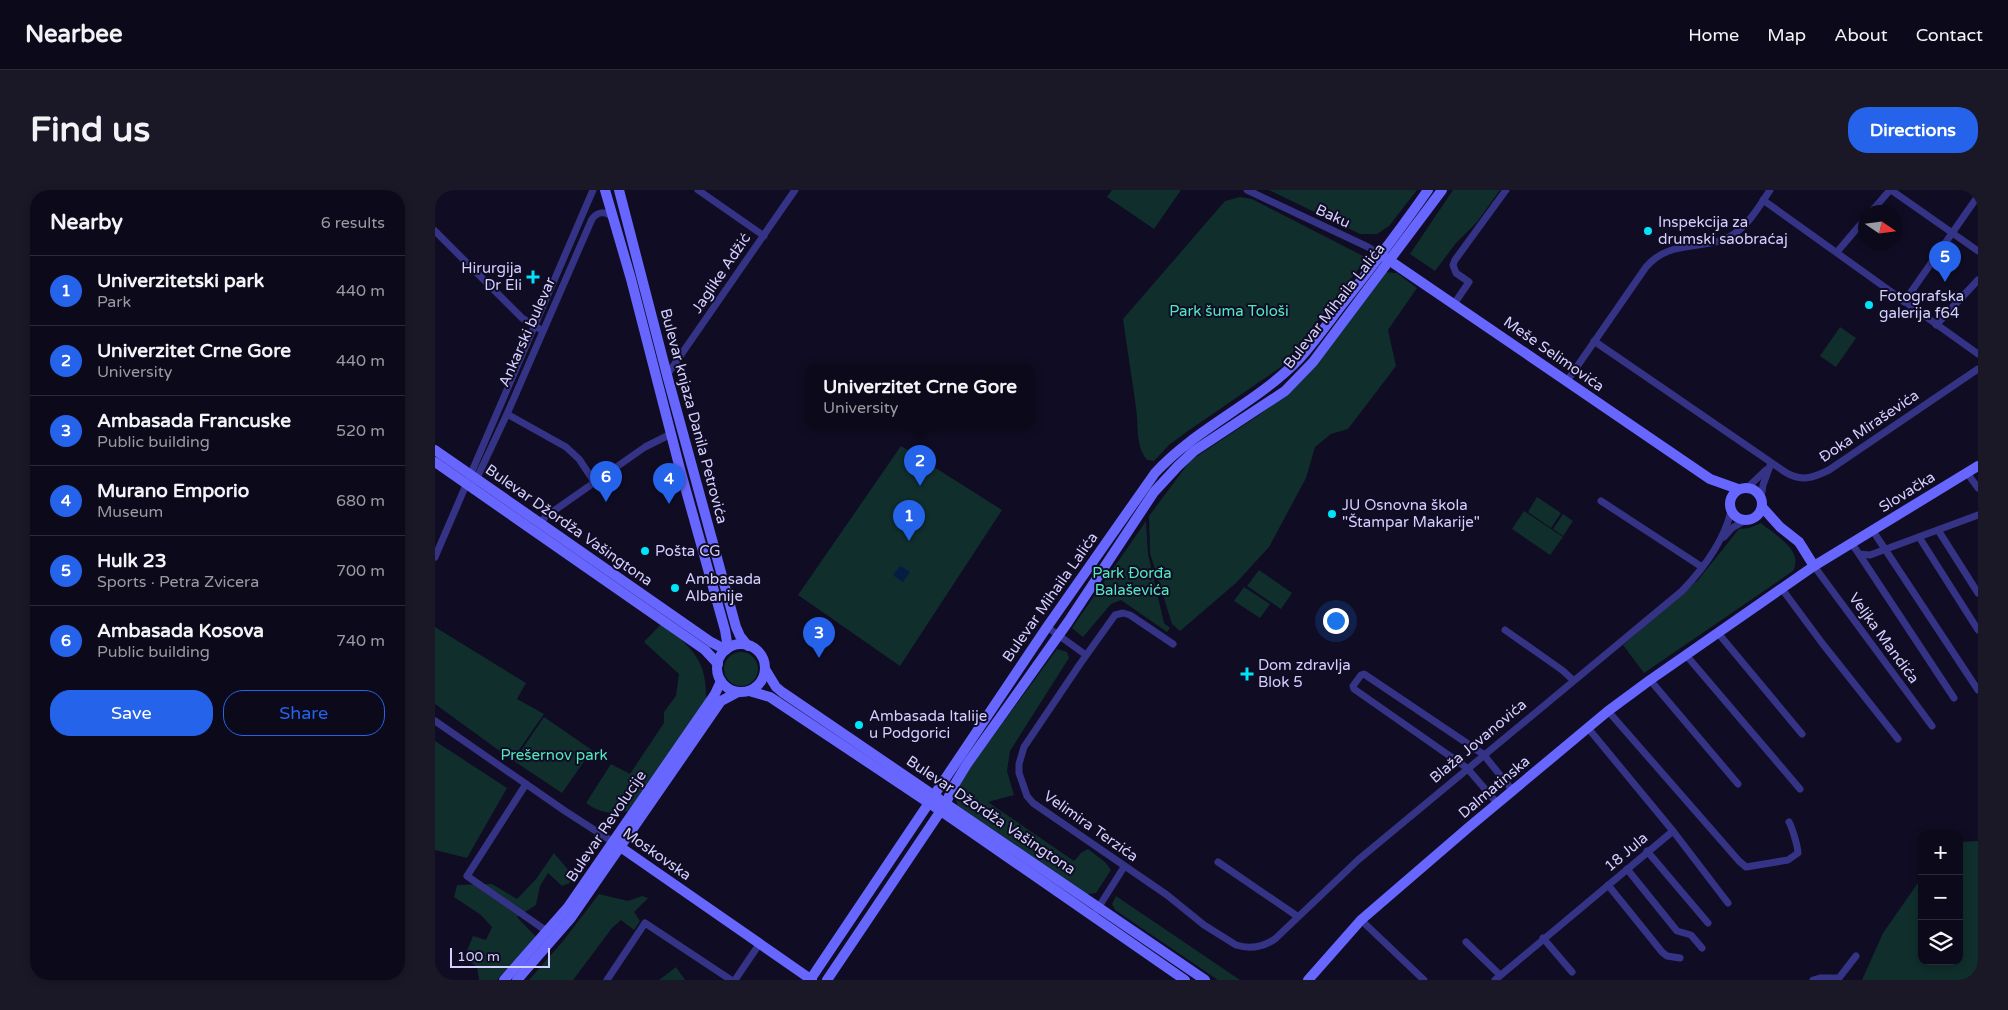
<!DOCTYPE html>
<html lang="en">
<head>
<meta charset="utf-8">
<style>
  body { margin:0; font-family:"Varela Round",sans-serif; background:#1a1727; color:#f1f3f6 }
  .controls { position:absolute; right:15px; bottom:15px; display:grid; overflow:hidden; border-radius:10px; box-shadow:0 2px 8px #0003 }
  .controls button { width:45px; height:45px; display:grid; place-items:center; padding:0; border:0; border-bottom:1px solid #2c2a39; background:#0c091a; color:#f1f3f6; font:25px sans-serif }
  .compass { position:absolute; left:1423px; top:15px; width:45px; height:45px; border-radius:50%; background:#0c091a; box-shadow:0 2px 8px #0003; rotate:103deg }
  .scale { position:absolute; left:15px; bottom:12px; width:100px; box-sizing:border-box; padding-left:5px; border:2px solid #d3cfff; border-top:0; font-size:14px; line-height:18px; white-space:nowrap; color:#d3cfff; -webkit-text-stroke:4px #100c23; paint-order:stroke }
  .you { position:absolute; left:900px; top:430px; width:18px; height:18px; margin:-12px; border:4px solid #fff; border-radius:50%; background:#1a73e8; box-shadow:0 0 0 8px #1a73e833 }
  .badge { display:grid; place-items:center; width:32px; height:32px; border-radius:50%; background:#2563eb; color:#fff; font-size:16px; font-weight:700 }
  .pin { position:absolute; translate:-50% -41px; filter:drop-shadow(0 1px 2px #0008) }
  .pin::after { content:''; position:absolute; top:26px; width:18px; height:15px; background:inherit; clip-path:polygon(0 0,100% 0,50% 100%) }
  .popup { position:absolute; left:371px; top:174px; width:228px; height:65px; box-sizing:border-box; display:grid; place-content:center; border-radius:10px; background:#0c091a; filter:drop-shadow(0 1px 4px #0005); font-size:16px; white-space:nowrap; color:#9a9aa2 }
  .popup b { font-size:19px; color:#f1f3f6 }
  .popup::after { content:''; position:absolute; left:50%; top:100%; margin-left:-10px; border:10px solid transparent; border-top-color:#0c091a }
  .list { margin:0; padding:0; list-style:none }
  h2 { display:flex; justify-content:space-between; align-items:center; height:65px; margin:0; padding:0 20px; font-size:21px }
  h2 small { font-size:16px; font-weight:400; color:#9a9aa2 }
  .list li { display:grid; grid-template-columns:32px 1fr auto; gap:15px; align-items:center; box-sizing:border-box; height:70px; padding:0 20px; border-top:1px solid #2c2a39 }
  .list b { display:block; font-size:19px; white-space:nowrap }
  .list p { margin:0; font-size:16px; white-space:nowrap; color:#9a9aa2 }
  .list em { font-size:16px; font-style:normal; color:#9a9aa2 }
  .actions { display:flex; gap:10px; padding:15px 20px }
  .actions a { flex:1; padding:11px 0; border:1px solid #2563eb; border-radius:20px; text-align:center; font-size:18px; color:#2563eb }
  .actions .main { background:#2563eb; color:#fff }
  .icon { flex:none; width:28px; height:28px; fill:none; stroke:currentColor; stroke-width:2; stroke-linecap:round; stroke-linejoin:round }
  .map { position:relative; flex:none; width:1543px; height:790px; overflow:hidden; border-radius:20px }
  header { display:flex; align-items:center; gap:30px; box-sizing:border-box; height:70px; padding:0 25px; background:#0c091a; border-bottom:1px solid #2c2a39 }
  header strong { font-size:24px }
  nav { display:flex; gap:28px; margin-inline-start:auto; font-size:18px }
  .intro { display:flex; align-items:center; justify-content:space-between; box-sizing:border-box; height:120px; padding:0 30px }
  h1 { margin:0; font-size:35px }
  .button { padding:12px 22px; border-radius:20px; background:#2563eb; color:#fff; font-size:18px; font-weight:700 }
  main { display:flex; gap:30px; padding:0 30px }
  aside { flex:1; background:#0c091a; border-radius:20px; box-shadow:0 2px 8px #0003 }
  .map>svg:first-child { display:block }
  .green { fill:#0f2e2c }
  .water { fill:#061d43 }
  .lines { fill:none; stroke-linecap:round; stroke-linejoin:round }
  .street { stroke:#353386; stroke-width:7 }
  .secondary { stroke:#6766ff; stroke-width:10 }
  .poi-dot { fill:#00e4fa; stroke:#100c23; stroke-width:2 }
  .labels { text-anchor:middle; stroke-width:4; stroke-linejoin:round; paint-order:stroke }
  .street-label { font-size:15px; fill:#d3cfff; stroke:#100c23 }
  .poi-label { font-size:15px; fill:#d3cfff; stroke:#100c23; text-anchor:start }
  .park-label { font-size:15px; fill:#52e8c0; stroke:#100c23 }
</style>
</head>
<body>
<header>
<strong>Nearbee</strong>
<nav><a>Home</a><a>Map</a><a>About</a><a>Contact</a></nav>
</header>
<div class="intro"><h1>Find us</h1><a class="button">Directions</a></div>
<main>
<aside>
<h2>Nearby<small>6 results</small></h2>
<ul class="list">
<li><span class="badge">1</span><div><b>Univerzitetski park</b><p>Park</p></div><em>440 m</em></li>
<li><span class="badge">2</span><div><b>Univerzitet Crne Gore</b><p>University</p></div><em>440 m</em></li>
<li><span class="badge">3</span><div><b>Ambasada Francuske</b><p>Public building</p></div><em>520 m</em></li>
<li><span class="badge">4</span><div><b>Murano Emporio</b><p>Museum</p></div><em>680 m</em></li>
<li><span class="badge">5</span><div><b>Hulk 23</b><p>Sports · Petra Zvicera</p></div><em>700 m</em></li>
<li><span class="badge">6</span><div><b>Ambasada Kosova</b><p>Public building</p></div><em>740 m</em></li>
</ul>
<div class="actions"><a class="main">Save</a><a>Share</a></div>
</aside>
<div class="map">
<svg width="1543" height="790" viewBox="0 0 1543 790">
  <rect width="100%" height="100%" fill="#100c23"/>
  <g class="green">
    <polygon points="677,0 746,0 719,39 672,7"/>
    <polygon points="834,0 982,0 954,36 942,44 925,44"/>
    <polygon points="1018,0 1065,0 1042,32 1021,53 1000,81 975,64"/>
    <path d="M805 7 817 9 930 67 925 77 846 177 750 243 734 255 719 271 712 270C700 254 704 237 701 218 697 188 692 158 688 129L790 11Z"/>
    <polygon points="949,82 962,83 982,98 953,140 961,176 913,239 896,244 880,257 871,288 834,357 801,393 745,441 737,434 715,363 714,326 755,271 824,225 855,199"/>
    <polygon points="1405,137 1421,148 1401,177 1385,166"/>
    <polygon points="466,256 567,320 465,476 363,405"/>
    <polygon points="1102,307 1126,323 1116,338 1093,322"/>
    <polygon points="1089,321 1128,347 1115,365 1077,339"/>
    <polygon points="1128,324 1138,331 1128,346 1118,339"/>
    <polygon points="711,331 713,364 729,433 735,438 732,442 686,410 676,414 648,447 637,438"/>
    <path d="M1326 333C1340 345 1369 360 1358 381L1209 483 1188 455 1263 390 1304 339 1314 338Z"/>
    <polygon points="824,380 857,403 846,419 812,396"/>
    <polygon points="809,397 835,414 825,428 799,411"/>
    <path d="M228 432C255 459 272 467 271 509L193 621C178 626 163 622 151 613L176 574 195 584 229 533V522L241 506 244 484 209 452Z"/>
    <polygon points="0,437 91,493 82,509 109,524 77,570 0,514"/>
    <polygon points="622,459 632,462 634,468 575,561 572,581 579,605 553,612 639,671 646,663 653,659 670,672 676,680 661,703 652,704 523,616 520,608 521,597"/>
    <circle cx="306" cy="479" r="17"/>
    <polygon points="109,527 157,560 127,603 79,571"/>
    <polygon points="0,551 72,598 32,668 0,660"/>
    <polygon points="1543,651 1543,790 1427,790 1448,743 1487,687 1487,771 1524,771 1524,652"/>
    <polygon points="119,663 135,682 135,693 127,696 113,683 105,696 101,715 82,727 101,747 62,790 44,790 42,777 29,768 38,746 51,750 57,737 46,725 19,707 22,695 57,694 82,709 101,689"/>
    <polygon points="164,704 193,711 207,706 213,708 199,722 205,731 199,740 186,730 177,738 138,790 94,790 128,751"/>
    <polygon points="681,706 805,790 783,790 680,720 677,714"/>
    <polygon points="241,777 250,790 224,790"/>
  </g>
  <polygon class="water" points="465,376 475,382 468,392 458,385"/>
  <g class="lines">
    <g class="street">
      <polyline points="263,0 329,46"/>
      <polyline points="812,0 933,57 946,65"/>
      <polyline points="1456,0 1543,61"/>
      <polyline points="1328,10 1543,164"/>
      <polyline points="1436,22 1455,0"/>
      <polyline points="0,41 87,128 108,141"/>
      <polyline points="1402,62 1430,29"/>
      <polyline points="1469,112 1543,6"/>
      <polyline points="1019,114 1034,92 1021,83 1018,75 1020,70 1071,0"/>
      <polyline points="1501,135 1543,90"/>
      <path d="M1159 151 1350 282C1366 292 1378 288 1394 280L1543 179"/>
      <polyline points="232,185 360,0"/>
      <path d="M1132 191 1211 77C1233 51 1261 60 1290 49 1310 41 1324 17 1335 0"/>
      <polyline points="72,224 131,257 144,269 160,293"/>
      <polyline points="1532,283 1543,298"/>
      <path d="M40 292 72 224 157 29C163 21 171 21 178 28"/>
      <polyline points="1313,297 1331,280"/>
      <polyline points="1326,308 1328,295 1336,273"/>
      <polyline points="1166,311 1267,377"/>
      <polyline points="105,334 110,327 210,257 236,244"/>
      <polyline points="1503,340 1543,403"/>
      <polyline points="1438,341 1543,500"/>
      <polyline points="1289,347 1297,338 1311,330"/>
      <polyline points="1484,347 1543,440"/>
      <polyline points="1417,354 1424,364 1435,365 1543,325"/>
      <polyline points="1424,364 1519,508"/>
      <polyline points="0,367 158,0"/>
      <polyline points="1379,376 1497,536"/>
      <polyline points="1347,399 1387,453 1463,549"/>
      <polyline points="612,437 651,465"/>
      <polyline points="1070,440 1127,480 1138,490"/>
      <polyline points="1283,443 1367,544"/>
      <path d="M738 454 695 425 688 423 680 425 645 474 589 557 584 574V583L592 606 598 613 732 705 769 735 801 755C814 759 828 757 840 749L923 670 1247 401C1268 379 1289 351 1296 321"/>
      <polyline points="1251,465 1365,599"/>
      <polyline points="1215,490 1303,594"/>
      <path d="M1173 521 1304 671 1311 677 1353 670 1363 663C1363 657 1357 637 1354 632"/>
      <polyline points="0,531 130,621 178,652"/>
      <polyline points="91,594 32,686 113,742"/>
      <polyline points="1063,614 1032,578 919,499 918,496 926,485 929,484 1048,564 1078,601"/>
      <polyline points="1238,641 1293,713"/>
      <polyline points="1212,661 1273,733"/>
      <polyline points="783,672 862,726"/>
      <polyline points="1192,679 1242,741 1256,745 1267,758"/>
      <polyline points="1173,695 1227,762 1232,766 1245,768"/>
      <polyline points="658,726 689,677"/>
      <polyline points="926,730 989,790"/>
      <polyline points="1108,748 1137,782"/>
      <polyline points="1031,752 1065,785"/>
      <polyline points="172,790 210,733 296,790"/>
      <polyline points="300,790 325,753"/>
      <polyline points="1060,790 1238,641 1153,538"/>
      <polyline points="1378,790 1385,788 1404,788 1421,766"/>
    </g>
    <g class="secondary">
      <polyline points="170,0 196,89 245,279 290,440 293,458"/>
      <polyline points="184,0 232,185 301,437 305,446 313,456"/>
      <polyline points="951,68 1275,289 1303,299"/>
      <polyline points="0,260 276,452 291,460"/>
      <polyline points="0,272 270,460 283,474"/>
      <circle cx="1311" cy="314" r="16"/>
      <polyline points="1327,317 1345,337 1364,352 1379,376"/>
      <circle cx="306" cy="478" r="24"/>
      <polyline points="330,479 341,497 347,502 770,790"/>
      <polyline points="314,501 335,507 506,621 750,790"/>
      <polyline points="181,654 377,790"/>
      <polyline points="69,790 133,717 280,504 286,491"/>
      <polyline points="82,790 136,728 286,511 303,502"/>
      <path d="M375 790 612 437 720 283C762 237 823 213 866 167 880 151 893 133 906 116 936 78 965 40 993 0"/>
      <polyline points="392,790 511,613 518,597 532,574 633,432 719,302 743,276 759,261 850,201 878,172 1007,0"/>
      <polyline points="873,790 926,730 1034,637 1173,521 1215,490 1379,376 1543,276"/>
    </g>
  </g>
  <g class="poi-dot">
    <circle cx="1213" cy="41" r="5"/>
    <path d="M95.5 79.5h5v5h5v5h-5v5h-5v-5h-5v-5h5z"/>
    <circle cx="1434" cy="115" r="5"/>
    <circle cx="897" cy="324" r="5"/>
    <circle cx="210" cy="361" r="5"/>
    <circle cx="240" cy="398" r="5"/>
    <path d="M809.5 476.5h5v5h5v5h-5v5h-5v-5h-5v-5h5z"/>
    <circle cx="424" cy="535" r="5"/>
  </g>
  <g class="labels">
    <g class="street-label">
      <text transform="translate(898 26) rotate(25)" y="5">Baku</text>
      <text transform="translate(286 83) rotate(-56)" y="5">Jaglike Adžić</text>
      <text transform="translate(899 116) rotate(-52)" y="5">Bulevar Mihaila Lalića</text>
      <text transform="translate(92 142) rotate(-66)" y="5">Ankarski bulevar</text>
      <text transform="translate(1119 164) rotate(35)" y="5">Meše Selimovića</text>
      <text transform="translate(259 226) rotate(75)" y="5">Bulevar knjaza Danila Petrovića</text>
      <text transform="translate(1434 236) rotate(-34)" y="5">Đoka Miraševića</text>
      <text transform="translate(1472 302) rotate(-32)" y="5">Slovačka</text>
      <text transform="translate(134 335) rotate(35)" y="5">Bulevar Džordža Vašingtona</text>
      <text transform="translate(615 407) rotate(-55)" y="5">Bulevar Mihaila Lalića</text>
      <text transform="translate(1449 448) rotate(54)" y="5">Veljka Mandića</text>
      <text transform="translate(1043 551) rotate(-40)" y="5">Blaža Jovanovića</text>
      <text transform="translate(1059 597) rotate(-40)" y="5">Dalmatinska</text>
      <text transform="translate(556 625) rotate(34)" y="5">Bulevar Džordža Vašingtona</text>
      <text transform="translate(171 636) rotate(-56)" y="5">Bulevar Revolucije</text>
      <text transform="translate(656 636) rotate(35)" y="5">Velimira Terzića</text>
      <text transform="translate(1191 662) rotate(-40)" y="5">18 Jula</text>
      <text transform="translate(222 664) rotate(35)" y="5">Moskovska</text>
    </g>
    <g class="poi-label">
      <text x="1223" y="37">Inspekcija za<tspan x="1223" dy="17">drumski saobraćaj</tspan></text>
      <text x="87" y="83" text-anchor="end">Hirurgija<tspan x="87" dy="17">Dr Eli</tspan></text>
      <text x="1444" y="111">Fotografska<tspan x="1444" dy="17">galerija f64</tspan></text>
      <text x="907" y="320">JU Osnovna škola<tspan x="907" dy="17">"Štampar Makarije"</tspan></text>
      <text x="220" y="366">Pošta CG</text>
      <text x="250" y="394">Ambasada<tspan x="250" dy="17">Albanije</tspan></text>
      <text x="823" y="480">Dom zdravlja<tspan x="823" dy="17">Blok 5</tspan></text>
      <text x="434" y="531">Ambasada Italije<tspan x="434" dy="17">u Podgorici</tspan></text>
    </g>
    <g class="park-label">
      <text x="794" y="126">Park šuma Tološi</text>
      <text x="697" y="388">Park Đorđa<tspan x="697" dy="17">Balaševića</tspan></text>
      <text x="119" y="570">Prešernov park</text>
    </g>
  </g>
</svg>
<div class="controls">
<button>+</button>
<button>−</button>
<button><svg class="icon" aria-label="layers" viewBox="0 0 24 24"><path d="M12 4l9 5-9 5-9-5zM3 14l9 5 9-5"/></svg></button>
</div>
<svg class="compass" viewBox="-18 -18 36 36"><path d="M0-13l5 13h-10z" fill="#e53935"/><path d="M0 13l5-13h-10z" fill="#9a9aa2"/></svg>
<div class="scale">100 m</div>
<div class="you"></div>
<div class="pin badge" style="left:474px;top:351px">1</div>
<div class="pin badge" style="left:485px;top:296px">2</div>
<div class="popup"><b>Univerzitet Crne Gore</b>University</div>
<div class="pin badge" style="left:384px;top:468px">3</div>
<div class="pin badge" style="left:234px;top:314px">4</div>
<div class="pin badge" style="left:1510px;top:92px">5</div>
<div class="pin badge" style="left:171px;top:312px">6</div>
</div>
</main>
</body>
</html>
